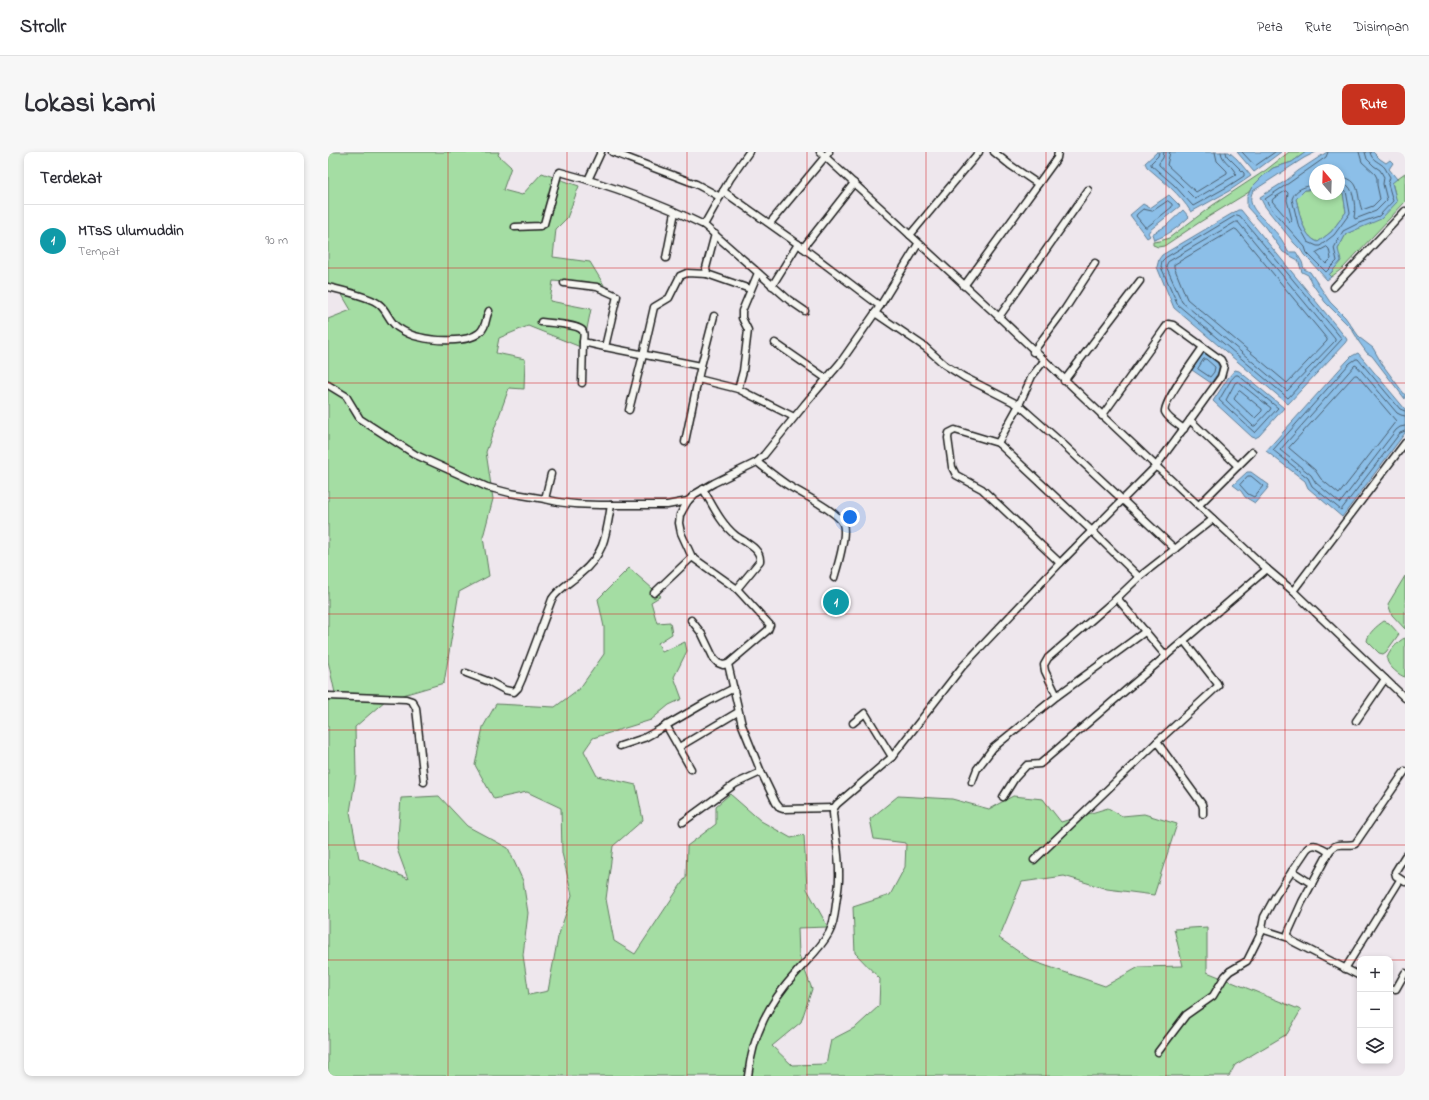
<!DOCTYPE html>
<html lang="id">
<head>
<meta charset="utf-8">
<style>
  body { margin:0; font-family:"Indie Flower",sans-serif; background:#f7f7f7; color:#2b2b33 }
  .controls { position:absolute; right:12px; bottom:12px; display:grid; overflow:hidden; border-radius:8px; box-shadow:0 2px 6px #0003 }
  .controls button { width:36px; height:36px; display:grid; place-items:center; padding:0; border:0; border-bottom:1px solid #e1e1e2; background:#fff; color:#2b2b33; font:20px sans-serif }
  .compass { position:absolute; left:981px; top:12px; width:36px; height:36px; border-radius:50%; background:#fff; box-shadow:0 2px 6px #0003; rotate:341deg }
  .you { position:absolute; left:522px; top:365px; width:14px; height:14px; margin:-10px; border:3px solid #fff; border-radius:50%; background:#1a73e8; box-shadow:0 0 0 6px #1a73e833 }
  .badge { display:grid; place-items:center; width:26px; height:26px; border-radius:50%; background:#c8321e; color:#fff; font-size:13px; font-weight:700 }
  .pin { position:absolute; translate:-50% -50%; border:2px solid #fff; box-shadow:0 1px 4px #0006 }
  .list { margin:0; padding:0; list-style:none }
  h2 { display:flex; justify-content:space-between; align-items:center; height:52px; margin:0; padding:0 16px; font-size:17px }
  h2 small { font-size:13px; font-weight:400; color:#7c7c81 }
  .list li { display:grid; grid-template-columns:26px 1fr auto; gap:12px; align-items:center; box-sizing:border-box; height:72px; padding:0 16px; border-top:1px solid #e1e1e2 }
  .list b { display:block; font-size:15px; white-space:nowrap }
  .list p { margin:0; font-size:13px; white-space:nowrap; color:#7c7c81 }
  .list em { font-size:13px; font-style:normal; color:#7c7c81 }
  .icon { flex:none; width:22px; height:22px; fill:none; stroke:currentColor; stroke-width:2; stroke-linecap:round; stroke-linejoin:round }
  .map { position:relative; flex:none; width:1077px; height:924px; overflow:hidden; border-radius:8px }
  header { display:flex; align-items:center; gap:24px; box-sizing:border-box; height:56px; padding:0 20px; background:#fff; border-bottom:1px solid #e1e1e2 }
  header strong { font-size:19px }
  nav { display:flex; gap:22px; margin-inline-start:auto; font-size:14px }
  .intro { display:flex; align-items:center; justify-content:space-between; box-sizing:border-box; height:96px; padding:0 24px }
  h1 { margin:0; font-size:28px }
  .button { padding:10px 18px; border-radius:8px; background:#c8321e; color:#fff; font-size:14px; font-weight:700 }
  main { display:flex; gap:24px; padding:0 24px }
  aside { flex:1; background:#fff; border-radius:8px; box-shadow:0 2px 6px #0003 }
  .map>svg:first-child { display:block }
  .green { fill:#a4dda3; stroke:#607c60 }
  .water { fill:#8cbfe8; stroke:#5f7e96; fill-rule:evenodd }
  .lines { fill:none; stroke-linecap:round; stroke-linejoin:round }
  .shore { stroke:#495d6e; stroke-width:1 }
  .street-casing { stroke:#1c1c1c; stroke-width:9 }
  .street { stroke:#f6f6f2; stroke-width:6 }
  .grid { fill:none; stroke:#d62828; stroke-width:1; stroke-opacity:0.55 }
</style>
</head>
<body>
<header>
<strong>Strollr</strong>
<nav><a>Peta</a><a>Rute</a><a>Disimpan</a></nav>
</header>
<div class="intro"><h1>Lokasi kami</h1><a class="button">Rute</a></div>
<main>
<aside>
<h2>Terdekat<small></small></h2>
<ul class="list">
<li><span class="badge" style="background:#0f9aa8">1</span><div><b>MTsS Ulumuddin</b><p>Tempat</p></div><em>90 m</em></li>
</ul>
</aside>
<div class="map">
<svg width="1077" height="924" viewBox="0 0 1077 924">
  <rect width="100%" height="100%" fill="#eee7ed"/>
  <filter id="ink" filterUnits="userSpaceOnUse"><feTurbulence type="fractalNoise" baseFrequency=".025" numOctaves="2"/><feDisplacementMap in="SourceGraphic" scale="8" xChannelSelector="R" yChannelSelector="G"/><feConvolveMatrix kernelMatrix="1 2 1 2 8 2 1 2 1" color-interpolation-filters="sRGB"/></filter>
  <g filter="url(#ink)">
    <g class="green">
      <polygon points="0,0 171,0 170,3 183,15 175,38 194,43 214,21 251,34 239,66 228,77 225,105 262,110 276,133 225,129 222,149 263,157 255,196 200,174 171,186 168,201 197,207 196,237 181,236 158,300 165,347 155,385 161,424 131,440 116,531 58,548 27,575 28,623 22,660 31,706 80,727 69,697 73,646 111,644 139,674 180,696 195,729 200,761 195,803 201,843 220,839 230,785 244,743 234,701 233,656 199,640 166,647 147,613 155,575 168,552 227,555 252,536 276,502 276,475 270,447 301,416 333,444 323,450 329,471 342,470 344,482 330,491 334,500 357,490 359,499 346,525 354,547 341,553 323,568 265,586 256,599 269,624 308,633 315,668 285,694 278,747 286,789 307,802 358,725 359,694 388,672 388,654 402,642 433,669 463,686 476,683 479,737 500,775 470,776 471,803 484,837 473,870 444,894 464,913 498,912 503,888 528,875 551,854 552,827 527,801 525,755 562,743 577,715 578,691 546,687 542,667 570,644 624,647 661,657 685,644 715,647 733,670 780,656 794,664 816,662 849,672 826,743 779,737 736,724 694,730 671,786 704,809 777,834 811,815 855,814 846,777 879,775 879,820 973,858 959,882 907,913 901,924 0,924 0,544 7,541 0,509 0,167 23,158 10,136 0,132"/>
      <polygon points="961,0 978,0 964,10 945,16 935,24 924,35 921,40 872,70 836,94 830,95 825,93 825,90 832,89 841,86 885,53 938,18"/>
      <polygon points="1077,21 1077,50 1015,116 1003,125 1001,123 1005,119 1010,97 1018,82 1033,75 1067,42 1064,30"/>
      <path d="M987 37V42H1011V39L1015 40 1018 60 1003 80 990 90C974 84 972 61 968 47L977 38Z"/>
      <polygon points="1077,424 1077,477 1064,463 1060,452"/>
      <path d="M1056 469 1061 471 1071 482 1058 500 1055 502 1051 501 1039 489C1040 481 1049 474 1056 469Z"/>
      <path d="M1077 486V525C1072 524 1060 514 1059 508 1058 502 1072 487 1077 486Z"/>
    </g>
    <g class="water">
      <path d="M829 0H901L909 7 923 24 901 39 863 60C852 42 835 29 819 15L817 11Z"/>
      <polygon points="909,0 953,0 926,20"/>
      <path d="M978 0H988L976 6 925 39C916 55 936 66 945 77 951 83 957 92 960 100H968L974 110 976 117 982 120 1002 150 1017 165 1032 186 1045 196 1054 212 1077 243V247L1044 204 1039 201 1031 190 1028 184 1023 176 997 150 983 130 980 123 974 120 970 108 955 100 937 75 919 55V45L924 35 935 24 945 16 964 10Z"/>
      <path d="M999 0H1045L1052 7 1058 11 1062 8 1065 11 1061 17 1069 27 1064 31 1069 50 1053 67 1018 82 1010 97 1013 109 1001 123 1003 125 999 128 983 110 976 103 973 98 966 91 942 61 936 53 932 45 959 28 970 19ZM987 18H1011V39L1015 41 1018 60 1003 80 990 90C974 84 972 61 968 47L977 38 987 37Z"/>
      <polygon points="841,43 852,54 822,78 820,81 822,84 819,86 802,63 815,52 822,56"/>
      <path d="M855 58 861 65C850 75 841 83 826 88L824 82 838 74Z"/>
      <polygon points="910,58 913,58 1018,186 1019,188 1017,191 960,252 846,156 829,115 831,107 834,103"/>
      <polygon points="876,200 889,210 891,215 890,221 883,231 864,218"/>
      <polygon points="1030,201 1077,257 1077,281 1014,365 980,336 977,329 938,299 1019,209 1024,204"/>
      <polygon points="907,218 911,219 956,256 931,284 927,286 924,285 885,249 900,226"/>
      <polygon points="919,320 923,320 941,333 939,337 927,351 917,345 913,339 905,333"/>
    </g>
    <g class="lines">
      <g class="shore">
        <polyline points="831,0 830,4 823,11 823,13 846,33 865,54 899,35 916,24 916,21 899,4 898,0"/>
        <path d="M836 0 835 6 831 11V13L849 29 867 47 908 23C906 14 894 10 893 0"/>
        <polyline points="842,0 839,13 868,40 899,21 899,19 889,9 887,0"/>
        <polyline points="914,0 927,14 947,0"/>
        <path d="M1000 0 998 5 961 31 937 47 945 59 977 95 979 101 998 120 1009 109 1006 96 1015 79 1031 71 1051 64 1065 49 1060 32 1062 25C1060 22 1059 19 1057 16 1053 10 1043 9 1042 0"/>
        <path d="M1011 25C1034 26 1028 43 1034 58L1045 54 1052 47 1049 33V26L1047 22 1034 10 1031 0"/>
        <path d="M1011 31C1014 31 1018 31 1020 34 1026 38 1028 59 1026 65L1027 67 1048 59 1059 48 1055 32 1056 25 1052 18 1046 14 1039 7 1037 0"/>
        <path d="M987 33C977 34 967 37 964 47L970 72 980 90 989 94H992L1006 83 1022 61 1018 39 1016 37 1011 36"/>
        <polygon points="958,39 960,41 959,48 964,68 962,70 944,49 945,47"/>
        <polygon points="840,49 844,52 844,55 819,75 817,75 808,64 809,62 815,57 824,59"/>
        <polygon points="909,63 912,64 1014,187 960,246 850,153 833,115 834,109 837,106"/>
        <polygon points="908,70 910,70 1007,187 1007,189 959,239 854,150 838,114 840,110"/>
        <polygon points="907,77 909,78 999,187 999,189 959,231 859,147 846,115 846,113"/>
        <polygon points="999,95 1001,97 1003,107 998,112 988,101"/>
        <polygon points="876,207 878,207 887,215 886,220 882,225 870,217"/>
        <polygon points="908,223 910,223 950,256 927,281 891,248 903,228"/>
        <polygon points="1027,223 1029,223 1068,269 1011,342 993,327 987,318 961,296"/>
        <polygon points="910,230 943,256 942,258 927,274 925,274 898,248 907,231"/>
        <polygon points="912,239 934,257 934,259 927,266 925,265 906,247 910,240"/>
        <polyline points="1077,259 1072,257 1030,207 1028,207 1022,211 945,298 980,326 984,334 1013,358 1072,281 1077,279"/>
        <polyline points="1077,264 1073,263 1069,261 1029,214 1027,213 952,298 983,323 988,331 1012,351 1068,278 1072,275 1077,274"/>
        <polygon points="920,324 923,324 935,334 926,345 920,342 912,333"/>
      </g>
      <g class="street-casing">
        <g id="street">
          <polyline points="284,0 368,32 392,45"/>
          <polyline points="421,0 402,27 376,73 461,148 477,159"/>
          <polyline points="492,0 671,165 828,314 939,417 965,439 1077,546"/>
          <polyline points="666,0 682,13 710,32"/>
          <polyline points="260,28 273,0"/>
          <polyline points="395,39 470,92 552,154"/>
          <polyline points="442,71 501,0"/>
          <path d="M187 75 212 74 216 72 230 22 232 20C281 33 331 51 376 73"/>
          <polyline points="387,82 378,116 379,122 422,137"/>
          <polyline points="582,83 651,0"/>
          <polyline points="475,96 526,31"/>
          <polyline points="338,106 347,60"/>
          <polyline points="236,131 269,135 289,144 277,195 373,214 370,227 410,237 466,265"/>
          <polyline points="444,134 470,92"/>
          <polyline points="636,134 729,6 730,0"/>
          <path d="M0 135C12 138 44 145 52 153 59 159 61 169 69 175 75 179 84 184 91 185 106 189 139 191 151 181 159 175 157 166 161 159"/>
          <polyline points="1006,135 1077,59"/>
          <polyline points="547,161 597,195 617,213 636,225 691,253 670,291"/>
          <polyline points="671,165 760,38"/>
          <path d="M213 170C221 171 248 172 254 178 257 181 255 187 255 190L277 195"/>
          <polyline points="447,191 499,227"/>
          <polyline points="705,200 737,157 767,111"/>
          <polyline points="716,209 704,224 691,253 735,292 847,397"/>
          <polyline points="373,214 386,164"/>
          <polyline points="736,229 812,129"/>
          <polyline points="254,231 255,190"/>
          <polyline points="0,233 18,244 32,267 88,303 159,335 182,341 217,347"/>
          <polyline points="410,237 415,219 420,178 414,166 414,159 430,121"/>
          <polyline points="301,258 315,203 326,155 341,146 352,124 359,121 379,122"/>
          <polyline points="774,264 837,176 840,172 845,173 893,208 896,214 893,225 862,268"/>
          <path d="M856 277C851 273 840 267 837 260 834 252 868 205 875 195"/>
          <polyline points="357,290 370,227"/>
          <path d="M429 310C438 317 448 325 458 332 470 340 511 360 515 372 519 383 510 413 506 426"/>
          <polyline points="910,314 924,300"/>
          <path d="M223 322 217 347C239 353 261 353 283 353"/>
          <path d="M375 337C384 352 393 372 407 383 416 390 433 396 432 409L409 437"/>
          <polyline points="732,411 654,337 628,323 624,315 620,286 621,281 627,278 670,291 764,379 811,425"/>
          <polyline points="965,439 1077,291"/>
          <polyline points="326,441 364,405"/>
          <polyline points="363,468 374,482 386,507 390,511 395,513 400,512"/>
          <polyline points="838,504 789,446 811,425 885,367"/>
          <path d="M138 521 162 530 177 538 186 540 190 536 194 527 224 447C231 436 242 431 252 422 277 402 278 383 283 353H339L360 349"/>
          <polyline points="0,544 78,547 84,549 88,556 96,630"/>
          <polyline points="729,544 717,519 716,513 720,506 789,446"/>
          <polyline points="1028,569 1057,527"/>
          <polyline points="525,571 537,561 564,605"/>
          <polyline points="338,573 363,617"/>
          <polyline points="829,590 874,652 875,656 875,662"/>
          <polyline points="292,594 316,586 327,580 377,551 406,536"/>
          <polyline points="351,595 410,560"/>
          <polyline points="644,630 649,617 665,596 729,544 818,479"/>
          <polyline points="675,645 687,626 699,613 712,612 939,417"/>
          <polyline points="506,656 455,657 452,656 448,651 433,620 414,573 400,512 440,478 442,473 409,437 364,405 353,381 351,371 352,363 357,354 360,349 367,342 386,331 429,310 436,303 477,252 512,211 552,154 590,92"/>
          <polyline points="355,670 407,632 433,620"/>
          <polyline points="1077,704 1067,720 1068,724 1077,730"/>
          <polyline points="706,708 829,590 890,534 889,531 856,489"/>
          <polyline points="964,719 984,732"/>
          <polyline points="933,777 961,786"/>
          <polyline points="1017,817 1072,728"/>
          <path d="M1032 824 964 789 961 786 960 781 974 750 1001 700C1010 688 1014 695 1027 692L1077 619"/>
          <polyline points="1062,837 1068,837 1077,821"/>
          <path d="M830 900 858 863 885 844 897 824 902 819 919 809 933 781 936 765 948 743 979 697C986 689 994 696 1001 700"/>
          <path d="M420 924C425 882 440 852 468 821 479 808 493 796 501 781 506 772 507 761 508 752 509 744 511 735 511 727 512 705 507 683 505 661L506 656 509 652 564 605 634 515 732 411 828 314 862 268 910 314 871 353"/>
        </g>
      </g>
      <use href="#street" class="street"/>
    </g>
  </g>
  <path class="grid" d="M120 0V924M239 0V924M359 0V924M479 0V924M598 0V924M718 0V924M838 0V924M957 0V924M0 116H1077M0 231H1077M0 346H1077M0 462H1077M0 578H1077M0 693H1077M0 808H1032M1062 808H1077"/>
</svg>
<div class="controls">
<button>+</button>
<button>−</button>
<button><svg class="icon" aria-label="layers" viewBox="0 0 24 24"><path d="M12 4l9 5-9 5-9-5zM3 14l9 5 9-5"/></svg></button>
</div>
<svg class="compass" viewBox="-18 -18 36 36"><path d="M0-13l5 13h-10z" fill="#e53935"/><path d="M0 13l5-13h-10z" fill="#7c7c81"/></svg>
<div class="you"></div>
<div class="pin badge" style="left:508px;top:450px;background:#0f9aa8">1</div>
</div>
</main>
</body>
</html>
